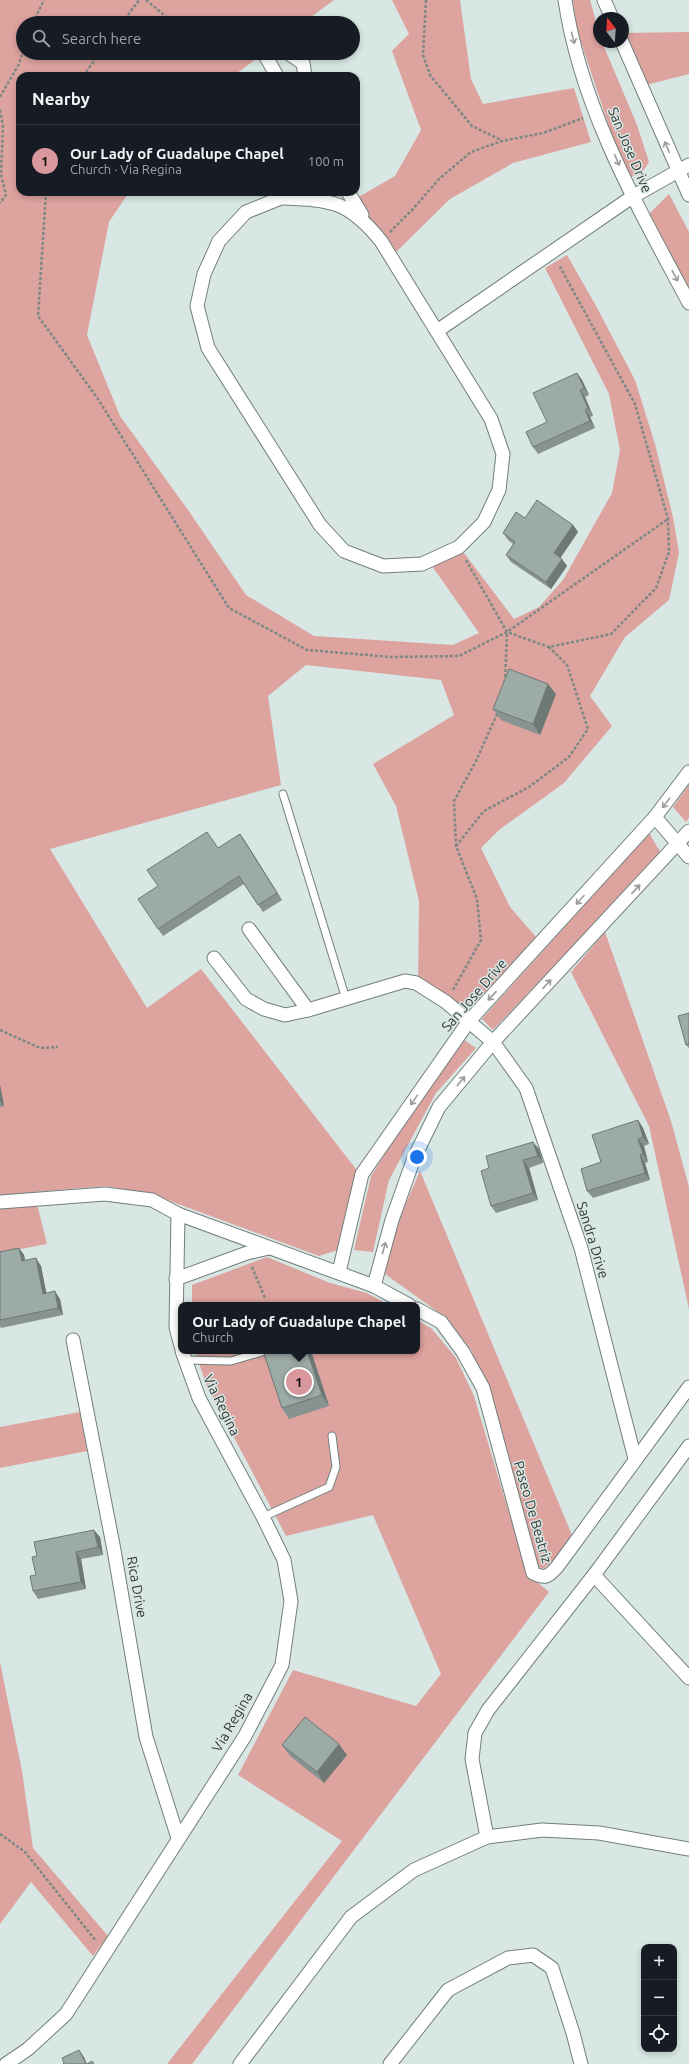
<!DOCTYPE html>
<html lang="en">
<head>
<meta charset="utf-8">
<style>
  body { margin:0; font-family:Ubuntu,sans-serif; background:#242831; color:#f1f3f6 }
  .controls { position:absolute; right:12px; bottom:12px; display:grid; overflow:hidden; border-radius:8px; box-shadow:0 2px 6px #0003 }
  .controls button { width:36px; height:36px; display:grid; place-items:center; padding:0; border:0; border-bottom:1px solid #363941; background:#171b24; color:#f1f3f6; font:20px sans-serif }
  .compass { position:absolute; left:593px; top:12px; width:36px; height:36px; border-radius:50%; background:#171b24; box-shadow:0 2px 6px #0003; rotate:343deg }
  .you { position:absolute; left:417px; top:1157px; width:14px; height:14px; margin:-10px; border:3px solid #fff; border-radius:50%; background:#1a73e8; box-shadow:0 0 0 6px #1a73e833 }
  .badge { display:grid; place-items:center; width:26px; height:26px; border-radius:50%; background:#d8989e; color:#111; font-size:13px; font-weight:700 }
  .pin { position:absolute; translate:-50% -50%; border:2px solid #fff; box-shadow:0 1px 4px #0006 }
  .popup { position:absolute; left:178px; top:1302px; width:242px; height:52px; box-sizing:border-box; display:grid; place-content:center; border-radius:8px; background:#171b24; filter:drop-shadow(0 1px 3px #0005); font-size:13px; white-space:nowrap; color:#9ea1a6 }
  .popup b { font-size:15px; color:#f1f3f6 }
  .popup::after { content:''; position:absolute; left:50%; top:100%; margin-left:-8px; border:8px solid transparent; border-top-color:#171b24 }
  .list { margin:0; padding:0; list-style:none }
  h2 { display:flex; justify-content:space-between; align-items:center; height:52px; margin:0; padding:0 16px; font-size:17px }
  h2 small { font-size:13px; font-weight:400; color:#9ea1a6 }
  .list li { display:grid; grid-template-columns:26px 1fr auto; gap:12px; align-items:center; box-sizing:border-box; height:72px; padding:0 16px; border-top:1px solid #363941 }
  .list b { display:block; font-size:15px; white-space:nowrap }
  .list p { margin:0; font-size:13px; white-space:nowrap; color:#9ea1a6 }
  .list em { font-size:13px; font-style:normal; color:#9ea1a6 }
  .icon { flex:none; width:22px; height:22px; fill:none; stroke:currentColor; stroke-width:2; stroke-linecap:round; stroke-linejoin:round }
  .map { position:relative; flex:none; width:689px; height:2064px; overflow:hidden }
  .search { position:absolute; background:#171b24; box-shadow:0 2px 6px #0003; left:16px; top:16px; width:344px; height:44px; display:flex; align-items:center; gap:10px; box-sizing:border-box; padding:0 14px; border-radius:22px; color:#9ea1a6; font-size:15px }
  .panel { position:absolute; background:#171b24; box-shadow:0 2px 6px #0003; left:16px; top:72px; width:344px; height:124px; border-radius:12px }
  .map>svg:first-child { display:block }
  .green { fill:#dda39f }
  .lines { fill:none; stroke-linecap:round; stroke-linejoin:round }
  .service-casing { stroke:#717f7b; stroke-width:9 }
  .minor-casing { stroke:#717f7b; stroke-width:15 }
  .path { stroke:#7d8885; stroke-width:2.5; stroke-dasharray:3 2; stroke-linecap:butt }
  .service { stroke:#fff; stroke-width:7 }
  .minor { stroke:#fff; stroke-width:13 }
  .wall { fill:#879390 }
  .shaded-wall { fill:#6e7875 }
  .building { fill:#9daba7; stroke:#6e7875 }
  .oneway { stroke:#989c9a }
  .labels { text-anchor:middle; stroke-width:3; stroke-linejoin:round; paint-order:stroke }
  .street-label { font-size:14px; fill:#323836; stroke:#d8e7e3 }
</style>
</head>
<body>
<div class="map">
<svg width="689" height="2064" viewBox="0 0 689 2064">
  <rect width="100%" height="100%" fill="#d8e7e3"/>
  <g class="green">
    <polygon points="0,0 334,0 303,23 23,23 23,53 264,53 233,76 20,76 20,192 129,192 109,222 87,335 120,416 188,510 246,595 314,636 453,645 479,633 432,566 461,549 514,619 539,607 563,580 612,493 620,450 609,394 545,268 567,255 595,304 635,380 655,444 673,517 679,553 669,600 625,637 590,696 612,726 564,783 499,830 481,848 510,907 536,937 473,1006 454,1004 418,984 419,901 396,806 373,764 454,715 441,680 306,665 268,696 281,785 50,849 147,1008 201,969 359,1173 341,1249 319,1256 151,1194 106,1186 34,1192 47,1244 0,1253"/>
    <polygon points="392,0 460,0 471,79 483,104 574,88 591,142 513,163 450,199 389,259 355,199 395,176 421,130 392,51 409,34"/>
    <polygon points="573,0 590,0 599,33 599,42 602,42 637,125 649,162 641,174 626,178 577,30"/>
    <polygon points="689,32 689,74 646,85 623,33"/>
    <polygon points="669,194 689,232 689,294 646,217"/>
    <polygon points="689,785 689,818 686,822 673,807"/>
    <polygon points="649,833 661,853 493,1030 482,1019"/>
    <polygon points="605,932 671,1121 689,1187 689,1309 649,1126 571,972"/>
    <polygon points="464,1040 476,1048 436,1093 389,1180 373,1252 354,1250 371,1176 428,1086"/>
    <polygon points="420,1171 572,1535 561,1554 543,1569 535,1565 490,1391 471,1350 448,1319 385,1274 396,1226"/>
    <polygon points="267,1257 330,1283 367,1293 389,1305 192,1305 192,1285"/>
    <polygon points="417,1320 432,1329 456,1358 474,1396 509,1513 530,1576 549,1592 192,2064 167,2064 342,1841 238,1775 293,1670 416,1706 441,1674 373,1515 286,1536 206,1384 195,1351 417,1351"/>
    <polygon points="80,1412 87,1451 0,1468 0,1427"/>
    <polygon points="0,1662 22,1771 33,1848 108,1936 93,1956 31,1882 0,1924"/>
  </g>
  <g class="lines">
    <g class="service-casing">
      <g id="service">
        <polyline points="283,794 346,999"/>
        <polyline points="185,1360 231,1361 265,1351"/>
        <polyline points="263,1517 329,1487 336,1467 332,1436"/>
      </g>
    </g>
    <g class="minor-casing">
      <g id="minor">
        <path d="M565 0C581 109 638 207 689 303"/>
        <polyline points="604,0 612,18"/>
        <polyline points="622,42 689,195"/>
        <polyline points="276,53 265,55 277,76"/>
        <polyline points="288,53 303,63 305,76"/>
        <polyline points="348,192 362,215"/>
        <path d="M281 198C331 200 348 200 381 241L491 419 503 454 499 490 484 522 459 547 422 564 383 566 344 551 320 525 208 348 197 306 204 274 219 241 246 212Z"/>
        <polyline points="437,331 632,197 689,165"/>
        <polyline points="655,817 689,857"/>
        <polyline points="249,929 308,1010"/>
        <polyline points="214,958 246,999 264,1009 285,1015 308,1010 405,981 416,983 446,1002 493,1042 526,1088 581,1248 635,1459"/>
        <polyline points="0,1202 105,1194 152,1200 178,1214 374,1286 409,1305"/>
        <polyline points="178,1214 176,1327 181,1346"/>
        <polyline points="339,1272 362,1174 469,1021 655,817 689,772"/>
        <polyline points="176,1279 247,1253 269,1248"/>
        <polyline points="374,1286 392,1220 414,1158 439,1107 493,1042 689,831"/>
        <path d="M417 1309 441 1322 463 1352 483 1388 533 1573C545 1579 548 1577 557 1567L689 1387"/>
        <polyline points="73,1340 114,1550 146,1737 178,1838"/>
        <polyline points="594,1575 689,1678"/>
        <polyline points="487,1837 472,1759 475,1733 488,1710 594,1575 689,1446"/>
        <polyline points="6,2064 28,2049 66,2014 245,1736 282,1665 291,1601 284,1560 263,1517 199,1398 182,1351"/>
        <polyline points="240,2064 351,1917 414,1870 487,1837 542,1830 599,1833 689,1849"/>
        <polyline points="390,2064 448,1990 508,1958 533,1955 552,1968 573,2033 581,2064"/>
      </g>
    </g>
    <g class="path">
      <polyline points="146,0 169,19 196,23"/>
      <polyline points="426,0 423,55 430,75 472,126 501,140"/>
      <polyline points="33,23 44,0"/>
      <polyline points="122,23 139,0"/>
      <polyline points="83,76 100,53"/>
      <polyline points="0,97 19,64 23,51"/>
      <polyline points="0,110 3,126 1,174 6,195 0,203"/>
      <polyline points="46,192 38,316 98,399 229,608 307,650 391,657 459,656 507,632 668,519"/>
      <polyline points="390,232 413,209 439,179 471,152 502,141 543,133 583,118"/>
      <polyline points="466,560 507,632 549,647 611,634 656,588 669,552 668,519 635,404 559,265"/>
      <polyline points="505,682 507,633"/>
      <polyline points="456,846 484,811 529,787 569,757 588,729 567,665 549,647"/>
      <polyline points="453,990 481,940 477,899 456,846 454,801 476,761 498,712"/>
      <polyline points="0,1030 40,1048 58,1047"/>
      <polyline points="252,1267 265,1298"/>
      <polyline points="0,1834 25,1852 96,1941"/>
    </g>
    <use href="#service" class="service"/>
    <use href="#minor" class="minor"/>
  </g>
  <g class="wall">
    <polygon points="577,373 582,380 589,395 585,397 593,416 590,417 595,428 538,454 533,447"/>
    <polygon points="525,518 573,525 578,532 560,558 562,559 567,566 551,589 511,562 506,555 513,544 508,540 503,533"/>
    <polygon points="556,694 540,735 501,720 493,709"/>
    <polygon points="240,834 282,900 263,912 244,884 163,936 158,929 218,848"/>
    <polygon points="689,1013 689,1048 686,1045"/>
    <polygon points="0,1085 4,1106 0,1107"/>
    <polygon points="638,1120 643,1128 649,1144 644,1146 648,1162 645,1163 650,1180 593,1198 587,1191 601,1162"/>
    <polygon points="539,1149 543,1163 529,1168 538,1200 496,1213 491,1206 489,1168"/>
    <polygon points="19,1248 24,1255 25,1261 41,1266 46,1293 60,1299 63,1315 1,1328 0,1326 0,1252"/>
    <polygon points="263,1351 311,1351 329,1406 289,1419 282,1408"/>
    <polygon points="100,1537 103,1555 81,1559 86,1589 38,1599 33,1591 36,1575 37,1556"/>
    <polygon points="282,1745 347,1755 324,1783 290,1756"/>
  </g>
  <g class="shaded-wall">
    <polygon points="577,373 582,380 589,395 584,388"/>
    <polygon points="580,390 585,397 593,416 588,408"/>
    <polygon points="585,410 590,417 595,428 590,421"/>
    <polygon points="573,525 578,532 559,560 554,553"/>
    <polygon points="562,559 567,566 551,589 546,582"/>
    <polygon points="548,684 556,694 540,735 533,724"/>
    <polygon points="240,834 245,841 282,900 277,893"/>
    <polygon points="0,1085 4,1106 0,1101"/>
    <polygon points="638,1120 643,1128 649,1144 643,1137"/>
    <polygon points="638,1139 644,1146 648,1162 643,1154"/>
    <polygon points="533,1142 539,1149 543,1163 538,1156"/>
    <polygon points="640,1155 645,1163 650,1180 645,1173"/>
    <polygon points="523,1160 529,1168 538,1200 533,1193"/>
    <polygon points="19,1248 24,1255 27,1269 22,1261"/>
    <polygon points="36,1258 41,1266 48,1301 43,1294"/>
    <polygon points="55,1291 60,1299 63,1315 58,1308"/>
    <polygon points="307,1351 311,1351 329,1406 322,1395"/>
    <polygon points="94,1530 100,1537 103,1555 98,1547"/>
    <polygon points="76,1552 81,1559 86,1589 81,1582"/>
    <polygon points="339,1744 347,1755 324,1783 317,1772"/>
    <polygon points="79,2050 84,2057 87,2064 86,2064"/>
  </g>
  <g class="building">
    <polygon points="577,373 584,388 580,390 588,408 585,410 590,421 533,447 526,432 547,422 533,393"/>
    <polygon points="537,500 573,525 554,553 562,559 546,582 506,555 515,542 503,533 516,512 525,518"/>
    <polygon points="509,669 548,684 533,724 493,709"/>
    <polygon points="207,832 218,848 240,834 277,893 258,905 239,876 158,929 138,899 158,886 147,870"/>
    <polygon points="689,1013 689,1044 686,1045 678,1016"/>
    <polygon points="638,1120 643,1137 638,1139 643,1154 640,1155 645,1173 587,1191 581,1169 601,1162 592,1135"/>
    <polygon points="533,1142 538,1156 523,1160 533,1193 491,1206 481,1171 489,1168 486,1156"/>
    <polygon points="19,1248 22,1261 36,1258 43,1294 55,1291 58,1308 0,1320 0,1252"/>
    <polygon points="263,1351 307,1351 322,1395 282,1408"/>
    <polygon points="94,1530 98,1547 76,1552 81,1582 33,1591 30,1576 36,1575 32,1557 37,1556 34,1542"/>
    <polygon points="305,1717 339,1744 317,1772 282,1745"/>
    <polygon points="79,2050 86,2064 63,2064 64,2063 62,2058"/>
    <polygon points="92,2061 94,2064 87,2064"/>
  </g>
  <defs><path id="oneway-shaft" d="M-6 0H5M1.5-3L5.5 0L1.5 3" fill="none" stroke-width="1.6" stroke-linecap="round" stroke-linejoin="round"/></defs>
  <g class="oneway">
    <use href="#oneway-shaft" transform="translate(573 38) rotate(75)"/>
    <use href="#oneway-shaft" transform="translate(667 147) rotate(-114)"/>
    <use href="#oneway-shaft" transform="translate(617 160) rotate(67)"/>
    <use href="#oneway-shaft" transform="translate(675 276) rotate(62)"/>
    <use href="#oneway-shaft" transform="translate(666 803) rotate(127)"/>
    <use href="#oneway-shaft" transform="translate(636 889) rotate(-47)"/>
    <use href="#oneway-shaft" transform="translate(580 900) rotate(132)"/>
    <use href="#oneway-shaft" transform="translate(547 984) rotate(-47)"/>
    <use href="#oneway-shaft" transform="translate(492 996) rotate(133)"/>
    <use href="#oneway-shaft" transform="translate(461 1081) rotate(-51)"/>
    <use href="#oneway-shaft" transform="translate(414 1100) rotate(125)"/>
    <use href="#oneway-shaft" transform="translate(384 1248) rotate(-75)"/>
  </g>
  <g class="labels">
    <g class="street-label">
      <text transform="translate(630 150) rotate(67)" y="5">San Jose Drive</text>
      <text transform="translate(474 995) rotate(-49)" y="5">San Jose Drive</text>
      <text transform="translate(593 1240) rotate(73)" y="5">Sandra Drive</text>
      <text transform="translate(222 1405) rotate(64)" y="5">Via Regina</text>
      <text transform="translate(533 1512) rotate(74)" y="5">Paseo De Beatriz</text>
      <text transform="translate(137 1587) rotate(80)" y="5">Rica Drive</text>
      <text transform="translate(232 1722) rotate(-60)" y="5">Via Regina</text>
    </g>
  </g>
</svg>
<div class="controls">
<button>+</button>
<button>−</button>
<button><svg class="icon" aria-label="locate" viewBox="0 0 24 24"><circle cx="12" cy="12" r="6"/><path d="M12 2v4M12 18v4M2 12h4M18 12h4"/></svg></button>
</div>
<svg class="compass" viewBox="-18 -18 36 36"><path d="M0-13l5 13h-10z" fill="#e53935"/><path d="M0 13l5-13h-10z" fill="#9ea1a6"/></svg>
<div class="you"></div>
<div class="pin badge" style="left:299px;top:1382px">1</div>
<div class="popup"><b>Our Lady of Guadalupe Chapel</b>Church</div>
<div class="search"><svg class="icon" aria-label="search" viewBox="0 0 24 24"><circle cx="10" cy="10" r="6"/><path d="M15 15l6 6"/></svg>Search here</div>
<section class="panel">
<h2>Nearby<small></small></h2>
<ul class="list">
<li><span class="badge">1</span><div><b>Our Lady of Guadalupe Chapel</b><p>Church · Via Regina</p></div><em>100 m</em></li>
</ul>
</section>
</div>
</body>
</html>
